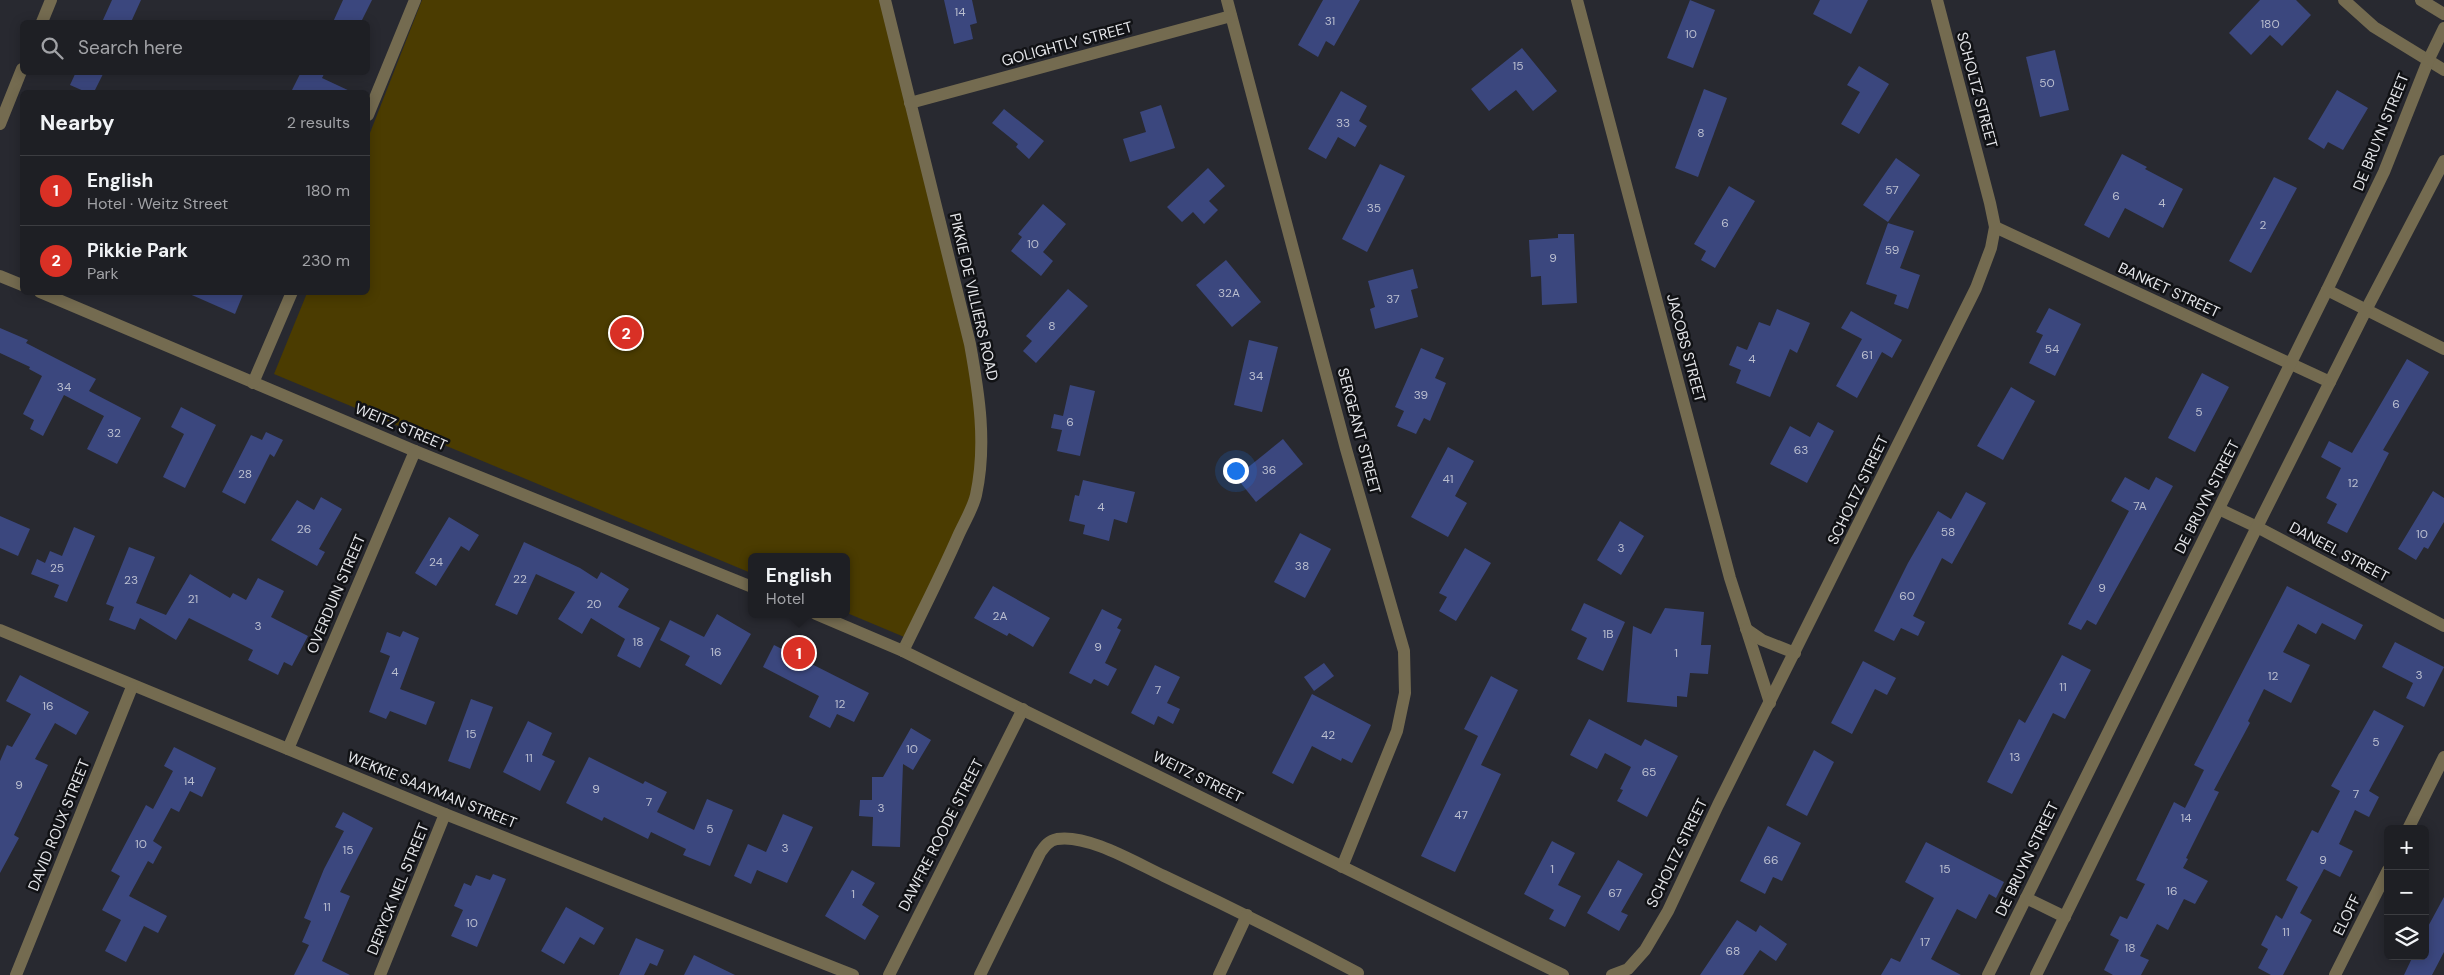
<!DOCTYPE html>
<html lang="en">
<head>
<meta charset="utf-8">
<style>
  body { margin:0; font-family:"DM Sans",sans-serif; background:#26272c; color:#f1f3f6 }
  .controls { position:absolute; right:15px; bottom:15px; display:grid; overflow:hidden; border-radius:8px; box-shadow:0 2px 12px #0003 }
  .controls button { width:45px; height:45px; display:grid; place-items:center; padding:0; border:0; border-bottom:1px solid #3c3d41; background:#1e1f24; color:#f1f3f6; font:25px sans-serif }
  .you { position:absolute; left:1235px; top:470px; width:18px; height:18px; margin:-12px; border:4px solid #fff; border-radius:50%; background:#1a73e8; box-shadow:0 0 0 8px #1a73e833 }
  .badge { display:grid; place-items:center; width:32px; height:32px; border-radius:50%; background:#d93025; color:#fff; font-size:16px; font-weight:700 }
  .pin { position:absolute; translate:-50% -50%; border:2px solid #fff; box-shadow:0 1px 5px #0006 }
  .popup { position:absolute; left:748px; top:553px; width:102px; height:65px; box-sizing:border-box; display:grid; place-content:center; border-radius:8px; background:#1e1f24; filter:drop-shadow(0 1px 4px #0005); font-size:16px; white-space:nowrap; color:#a1a2a6 }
  .popup b { font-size:19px; color:#f1f3f6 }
  .popup::after { content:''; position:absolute; left:50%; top:100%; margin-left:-10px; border:10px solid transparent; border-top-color:#1e1f24 }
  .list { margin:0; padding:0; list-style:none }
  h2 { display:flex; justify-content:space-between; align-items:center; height:65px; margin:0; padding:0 20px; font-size:21px }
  h2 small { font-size:16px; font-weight:400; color:#a1a2a6 }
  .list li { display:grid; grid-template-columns:32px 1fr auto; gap:15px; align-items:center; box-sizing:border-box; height:70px; padding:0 20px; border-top:1px solid #3c3d41 }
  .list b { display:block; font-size:19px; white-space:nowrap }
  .list p { margin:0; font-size:16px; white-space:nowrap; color:#a1a2a6 }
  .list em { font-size:16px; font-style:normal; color:#a1a2a6 }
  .icon { flex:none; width:28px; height:28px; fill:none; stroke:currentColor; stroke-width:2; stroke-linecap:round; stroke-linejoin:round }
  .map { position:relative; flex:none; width:2444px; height:975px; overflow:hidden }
  .search { position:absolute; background:#1e1f24; box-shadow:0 2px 12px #0003; left:20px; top:20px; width:350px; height:55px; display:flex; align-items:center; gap:12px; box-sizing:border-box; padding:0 18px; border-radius:8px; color:#a1a2a6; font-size:19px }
  .panel { position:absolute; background:#1e1f24; box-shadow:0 2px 12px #0003; left:20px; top:90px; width:350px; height:205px; border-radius:8px }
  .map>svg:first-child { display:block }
  .green { fill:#4b3c01 }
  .building { fill:#3b477e }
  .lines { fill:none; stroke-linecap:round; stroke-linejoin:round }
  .minor { stroke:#746b50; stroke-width:12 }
  .tertiary { stroke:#746b50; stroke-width:12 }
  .labels { text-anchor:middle; stroke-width:5; stroke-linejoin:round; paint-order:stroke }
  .number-label { font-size:12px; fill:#babecf }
  .street-label { font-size:15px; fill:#e5e6ea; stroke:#111215 }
</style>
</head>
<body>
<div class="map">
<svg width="2444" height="975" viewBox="0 0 2444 975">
  <rect width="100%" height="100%" fill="#282930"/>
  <polygon class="green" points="422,0 880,0 978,398 975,491 909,639 847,613 846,557 752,557 751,573 274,374 307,293 368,292 368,138"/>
  <g class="building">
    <polygon points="112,0 141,0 131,22 102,22"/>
    <polygon points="343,0 372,0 361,22 333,22"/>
    <polygon points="944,0 972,0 977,23 970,25 973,39 954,44"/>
    <polygon points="1323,0 1360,0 1334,46 1326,41 1318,57 1298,45"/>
    <polygon points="1690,0 1715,10 1693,68 1667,58"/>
    <polygon points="1820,0 1868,0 1851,34 1813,14"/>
    <polygon points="2260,0 2296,0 2311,15 2282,46 2270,35 2251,55 2229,33"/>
    <polygon points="1522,48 1557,91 1533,111 1516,90 1489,111 1471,89"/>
    <polygon points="2055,50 2069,110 2040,117 2026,57"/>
    <polygon points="1859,66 1889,84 1859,134 1841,124 1860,92 1847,85"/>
    <polygon points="76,72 104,72 94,92 86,92 70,85"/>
    <polygon points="301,72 325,72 322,78 352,92 291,92"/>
    <polygon points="1704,89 1727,98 1698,177 1675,168"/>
    <polygon points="2337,90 2368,108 2343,150 2328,142 2324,149 2308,139"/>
    <polygon points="1341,91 1367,106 1359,121 1367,126 1355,147 1338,137 1326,159 1308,149"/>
    <polygon points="1161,105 1175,148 1130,162 1123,139 1146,132 1140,112"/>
    <polygon points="1004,109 1044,141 1029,159 1016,147 1018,144 992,123"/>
    <polygon points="2122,154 2147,167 2145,169 2183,189 2163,228 2125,208 2109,238 2084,225"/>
    <polygon points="1896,158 1920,175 1888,222 1863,205"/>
    <polygon points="1380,164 1405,176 1367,252 1342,239"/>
    <polygon points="1208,168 1225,186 1209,201 1218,210 1204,224 1193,212 1182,222 1167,207"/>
    <polygon points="2274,177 2297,188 2251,273 2229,261"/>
    <polygon points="1729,186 1755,201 1715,268 1701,260 1706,251 1694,244"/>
    <polygon points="1043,204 1066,224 1043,252 1053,261 1041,276 1011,251 1022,237 1018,234"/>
    <polygon points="1888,223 1914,231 1900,268 1920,275 1908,309 1894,304 1897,295 1866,284"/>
    <polygon points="1558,234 1574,234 1577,303 1542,305 1541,276 1531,277 1529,240 1558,238"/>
    <polygon points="1226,260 1261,302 1232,327 1196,285"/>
    <polygon points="1413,269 1418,288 1411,290 1418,317 1375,329 1370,309 1375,307 1368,281"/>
    <polygon points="1068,289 1088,306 1036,363 1023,351 1032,341 1026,336"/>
    <polygon points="185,292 244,292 235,314"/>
    <polygon points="2049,308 2081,324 2055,376 2029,363 2043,335 2036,332"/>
    <polygon points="1777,309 1810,323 1797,353 1790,349 1770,397 1736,383 1741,370 1729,365 1737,346 1747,350 1759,322 1770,326"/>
    <polygon points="1851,311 1902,340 1892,358 1882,352 1857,398 1836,386 1862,339 1841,328"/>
    <polygon points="0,328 28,340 26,343 96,379 89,391 141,418 117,464 87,449 104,416 64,395 43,436 30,429 34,420 23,414 42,376 29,369 30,367 0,353"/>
    <polygon points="1249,340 1278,347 1262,412 1234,405"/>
    <polygon points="1421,348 1444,358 1435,378 1446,383 1430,421 1424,418 1416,434 1397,426 1404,411 1395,407"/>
    <polygon points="2407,359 2429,372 2383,450 2389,453 2347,533 2327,523 2337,504 2326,498 2341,468 2321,457 2329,441 2352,453"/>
    <polygon points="2202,373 2229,387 2195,452 2168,438"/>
    <polygon points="1070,385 1095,391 1080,456 1057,451 1062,430 1051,428 1054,414 1063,416"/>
    <polygon points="2011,387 2035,401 2003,460 1977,446"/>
    <polygon points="181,407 216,425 185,488 163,477 184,434 171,427"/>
    <polygon points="1818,422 1834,431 1807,483 1770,464 1790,426 1810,437"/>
    <polygon points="266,432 283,440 274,457 270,454 245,504 222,492 251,435 262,440"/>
    <polygon points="1283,439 1303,464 1256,502 1236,477"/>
    <polygon points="1448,447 1474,461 1455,496 1467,503 1448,537 1411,517"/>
    <polygon points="2125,477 2149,490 2156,477 2173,486 2096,625 2087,620 2081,630 2068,624 2129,511 2111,501"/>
    <polygon points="1083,480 1135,492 1127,523 1114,519 1109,541 1083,534 1085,525 1069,521 1075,495 1079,496"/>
    <polygon points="2433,491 2444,498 2444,522 2428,549 2424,547 2416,560 2398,549"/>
    <polygon points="1966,492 1986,503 1952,564 1942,558 1913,616 1925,622 1918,636 1901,628 1894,641 1874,631 1908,563 1938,511 1951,519"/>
    <polygon points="321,497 342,509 319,549 325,552 317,566 271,540 297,500 314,510"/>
    <polygon points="0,516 30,529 18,556 0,548"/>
    <polygon points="449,517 479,535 469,551 461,546 436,586 415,573"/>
    <polygon points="1620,521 1644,536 1621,575 1597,560"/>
    <polygon points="74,527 95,536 67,602 54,597 59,585 31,574 37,559 45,563 50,551 62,556"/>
    <polygon points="1300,533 1331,549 1305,598 1274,582"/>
    <polygon points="524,542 580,568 597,579 601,572 629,589 618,607 660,628 640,668 617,656 625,639 591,618 582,634 558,619 575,592 536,574 517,615 495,605"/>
    <polygon points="129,547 155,557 136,603 166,615 190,574 230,598 233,593 246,600 258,578 284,591 271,617 308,636 292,666 284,662 278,675 248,660 253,650 189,618 176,640 140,618 135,630 109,620 114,607 106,604"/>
    <polygon points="1465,548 1491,563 1456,621 1439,611 1447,597 1439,593"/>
    <polygon points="993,586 1050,618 1033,647 1009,633 1007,636 974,618"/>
    <polygon points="2287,586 2363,625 2355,640 2322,623 2316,634 2298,624 2283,652 2310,665 2291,703 2264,689 2248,721 2250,723 2214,790 2219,792 2186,858 2188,859 2183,868 2208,881 2195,904 2184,899 2168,930 2157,924 2140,956 2149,960 2141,975 2113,975 2104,970 2119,940 2110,935 2120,916 2127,919 2145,884 2136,880 2174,802 2185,808 2204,770 2194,765"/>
    <polygon points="1584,603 1625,622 1603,671 1577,659 1587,638 1571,630"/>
    <polygon points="1665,608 1704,612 1701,645 1711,645 1708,674 1690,673 1687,697 1677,696 1677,707 1627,702 1633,626 1651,634"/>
    <polygon points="1102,609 1122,619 1117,628 1121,630 1105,663 1117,669 1108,686 1094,679 1091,684 1069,673"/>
    <polygon points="717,614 751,634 721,685 685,665 690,656 660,640 670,620 704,637"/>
    <polygon points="403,631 419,638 400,689 435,702 426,725 390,711 386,719 369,712 390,656 380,652 387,632 400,637"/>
    <polygon points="2395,642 2444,667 2424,707 2406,698 2413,683 2382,667"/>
    <polygon points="774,645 869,693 854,722 837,714 830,728 809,717 819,696 763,667"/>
    <polygon points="2062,655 2091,670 2065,719 2053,713 2012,794 1987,782 2019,719 2025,723"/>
    <polygon points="1863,661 1896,678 1887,695 1875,689 1852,734 1831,723"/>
    <polygon points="1324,663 1334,676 1314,691 1304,677"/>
    <polygon points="1155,665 1180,677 1167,703 1180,709 1173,724 1158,716 1154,725 1131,713"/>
    <polygon points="20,675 89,712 76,735 55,723 35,759 48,765 14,835 19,838 0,873 0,761 7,745 12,747 31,714 6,701"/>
    <polygon points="1491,676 1518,690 1481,765 1501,774 1455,872 1421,856 1478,736 1464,729"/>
    <polygon points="1312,694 1371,725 1352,763 1342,758 1341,761 1312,746 1293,784 1272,773"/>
    <polygon points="471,699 493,707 470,769 448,761"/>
    <polygon points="2374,710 2404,726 2369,791 2379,797 2369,817 2355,810 2339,844 2353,851 2340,877 2324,869 2300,913 2312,920 2283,975 2271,975 2258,968 2268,949 2261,945 2276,915 2282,919 2298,887 2286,880 2312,830 2318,833 2340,791 2331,786"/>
    <polygon points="1589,719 1641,746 1645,739 1678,756 1647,817 1617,801 1623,790 1620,789 1631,767 1605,753 1597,769 1570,755"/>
    <polygon points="528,721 552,733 542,755 555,761 540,791 503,772"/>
    <polygon points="911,728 931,740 913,770 903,764 900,847 872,846 873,817 859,816 860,800 872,800 872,777 883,777"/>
    <polygon points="174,747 216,768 202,797 190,791 179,812 171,808 153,841 162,847 153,864 148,861 129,896 167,916 158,933 144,926 126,962 105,951 121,920 102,910 120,876 111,871 146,805 153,809 173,771 164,766"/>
    <polygon points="1814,750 1834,762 1807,816 1786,805"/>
    <polygon points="589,757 643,784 645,781 667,792 657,812 694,830 707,799 733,810 710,866 683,855 686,849 651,832 648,839 604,817 602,821 566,803"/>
    <polygon points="343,812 373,828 340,892 350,896 322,961 350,975 294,975 309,945 302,942 311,921 304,918 324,869 344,831 335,827"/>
    <polygon points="783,814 813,827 787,883 757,870 751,884 734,876 748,844 766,852"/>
    <polygon points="1768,826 1801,843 1782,881 1773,877 1765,894 1740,881"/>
    <polygon points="1552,841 1575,853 1558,885 1581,896 1565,927 1549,919 1554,910 1524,894"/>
    <polygon points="1926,842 2004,882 1996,898 1989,894 1976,919 1957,909 1931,959 1961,975 1881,975 1891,958 1900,962 1934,898 1905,882"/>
    <polygon points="1618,860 1643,874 1621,912 1628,915 1619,931 1587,913"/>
    <polygon points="852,870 875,883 862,905 879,916 865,940 825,916"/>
    <polygon points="493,874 506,879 477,947 451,936 463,910 454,906 464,883 471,886 476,875 490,880"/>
    <polygon points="2444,897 2444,952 2432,975 2404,975 2413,956 2425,956 2425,932"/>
    <polygon points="566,907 604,928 594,945 580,937 564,964 541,951"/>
    <polygon points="1737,920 1756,932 1760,925 1787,944 1776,961 1760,950 1743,975 1700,975"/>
    <polygon points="636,938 664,950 657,966 650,963 644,975 619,975"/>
    <polygon points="694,955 735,975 684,975"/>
  </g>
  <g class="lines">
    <g class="minor">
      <path d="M885 0 970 344C979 394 987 444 976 495 973 508 965 521 959 534 942 573 922 612 903 651"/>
      <polyline points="1227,0 1346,449 1404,651 1405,693 1397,731 1342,867"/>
      <polyline points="1577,0 1730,578 1770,703"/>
      <polyline points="42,22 51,0"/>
      <polyline points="910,103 1231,16"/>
      <polyline points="368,115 415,0"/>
      <polyline points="0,124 22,69"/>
      <polyline points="1995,227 2330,382"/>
      <polyline points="0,276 22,285"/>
      <polyline points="2327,290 2444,349"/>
      <polyline points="40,292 415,451 752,587"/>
      <polyline points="253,383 292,292"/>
      <polyline points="2219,509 2257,527 2444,626"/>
      <polyline points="816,614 903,651 1563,975"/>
      <polyline points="1746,629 1762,640 1795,653"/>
      <polyline points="0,630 445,814 853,975"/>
      <polyline points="288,749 415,451"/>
      <polyline points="2408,829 2444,757"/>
      <polyline points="16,975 132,687"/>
      <polyline points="380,975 445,814"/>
      <polyline points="889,975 1023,709"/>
      <path d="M980 975 1040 853C1045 846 1048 841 1057 839 1088 834 1136 863 1164 876 1230 907 1294 939 1358 973"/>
      <polyline points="1219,975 1247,915"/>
      <polyline points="1612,975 1628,969 1645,950 1668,911 1718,805 1976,288 1991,248 1995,227 1990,203 1937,0"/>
      <polyline points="2335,975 2388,870"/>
    </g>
    <g class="tertiary">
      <polyline points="2344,0 2374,27 2444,70"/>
      <polyline points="2421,0 2444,14"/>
      <polyline points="2026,898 2065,917"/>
      <polyline points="1988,975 2327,290 2384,172 2428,61 2444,28"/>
      <polyline points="2036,975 2257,527 2366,310 2444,161"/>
    </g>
  </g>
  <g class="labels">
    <g class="number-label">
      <text x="960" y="16">14</text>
      <text x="1330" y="25">31</text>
      <text x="2270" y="28">180</text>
      <text x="1691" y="38">10</text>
      <text x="1518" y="70">15</text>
      <text x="2047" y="87">50</text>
      <text x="1343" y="127">33</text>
      <text x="1701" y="137">8</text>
      <text x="1892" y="194">57</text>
      <text x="2116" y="200">6</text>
      <text x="2162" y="207">4</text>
      <text x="1374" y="212">35</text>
      <text x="1725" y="227">6</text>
      <text x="2263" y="229">2</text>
      <text x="1033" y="248">10</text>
      <text x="1892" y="254">59</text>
      <text x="1553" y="262">9</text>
      <text x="1229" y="297">32A</text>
      <text x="1393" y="303">37</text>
      <text x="1052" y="330">8</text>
      <text x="2052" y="353">54</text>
      <text x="1867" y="359">61</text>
      <text x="1752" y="363">4</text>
      <text x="1256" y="380">34</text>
      <text x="64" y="391">34</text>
      <text x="1421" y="399">39</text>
      <text x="2396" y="408">6</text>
      <text x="2199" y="416">5</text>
      <text x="1070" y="426">6</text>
      <text x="114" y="437">32</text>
      <text x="1801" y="454">63</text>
      <text x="1269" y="474">36</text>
      <text x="245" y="478">28</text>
      <text x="1448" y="483">41</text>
      <text x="2353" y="487">12</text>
      <text x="2140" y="510">7A</text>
      <text x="1101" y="511">4</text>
      <text x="304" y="533">26</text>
      <text x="1948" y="536">58</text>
      <text x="2422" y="538">10</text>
      <text x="1621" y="552">3</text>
      <text x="436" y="566">24</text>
      <text x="1302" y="570">38</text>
      <text x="57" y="572">25</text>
      <text x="520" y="583">22</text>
      <text x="131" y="584">23</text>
      <text x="2102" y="592">9</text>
      <text x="1907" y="600">60</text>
      <text x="193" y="603">21</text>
      <text x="594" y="608">20</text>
      <text x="1000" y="620">2A</text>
      <text x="258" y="630">3</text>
      <text x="1608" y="638">1B</text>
      <text x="638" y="646">18</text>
      <text x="1098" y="651">9</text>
      <text x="716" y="656">16</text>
      <text x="1676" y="657">1</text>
      <text x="395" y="676">4</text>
      <text x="2419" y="679">3</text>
      <text x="2273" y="680">12</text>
      <text x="2063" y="691">11</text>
      <text x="1158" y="694">7</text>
      <text x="840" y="708">12</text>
      <text x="48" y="710">16</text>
      <text x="471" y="738">15</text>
      <text x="1328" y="739">42</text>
      <text x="2376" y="746">5</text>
      <text x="912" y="753">10</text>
      <text x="2015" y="761">13</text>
      <text x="529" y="762">11</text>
      <text x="1649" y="776">65</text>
      <text x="189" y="785">14</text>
      <text x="19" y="789">9</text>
      <text x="596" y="793">9</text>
      <text x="2356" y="798">7</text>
      <text x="649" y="806">7</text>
      <text x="881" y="812">3</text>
      <text x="1461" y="819">47</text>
      <text x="2186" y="822">14</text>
      <text x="710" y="833">5</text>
      <text x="141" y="848">10</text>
      <text x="785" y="852">3</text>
      <text x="348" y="854">15</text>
      <text x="1771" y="864">66</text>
      <text x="2323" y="864">9</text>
      <text x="1552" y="873">1</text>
      <text x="1945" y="873">15</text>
      <text x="2172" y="895">16</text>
      <text x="1615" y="897">67</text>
      <text x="853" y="898">1</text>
      <text x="327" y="911">11</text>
      <text x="472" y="927">10</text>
      <text x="2286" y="936">11</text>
      <text x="1925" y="946">17</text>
      <text x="2130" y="952">18</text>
      <text x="1733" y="955">68</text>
    </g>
    <g class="street-label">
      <text transform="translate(1067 44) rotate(-15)" y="5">GOLIGHTLY STREET</text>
      <text transform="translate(1977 90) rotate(75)" y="5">SCHOLTZ STREET</text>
      <text transform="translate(2381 132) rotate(-68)" y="5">DE BRUYN STREET</text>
      <text transform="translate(2169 290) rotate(25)" y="5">BANKET STREET</text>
      <text transform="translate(974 297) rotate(77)" y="5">PIKKIE DE VILLIERS ROAD</text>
      <text transform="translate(1686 348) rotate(75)" y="5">JACOBS STREET</text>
      <text transform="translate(401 427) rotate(23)" y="5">WEITZ STREET</text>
      <text transform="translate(1359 431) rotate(75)" y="5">SERGEANT STREET</text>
      <text transform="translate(1858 490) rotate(-64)" y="5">SCHOLTZ STREET</text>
      <text transform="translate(2207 497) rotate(-63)" y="5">DE BRUYN STREET</text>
      <text transform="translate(2339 552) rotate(28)" y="5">DANEEL STREET</text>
      <text transform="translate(336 594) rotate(-67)" y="5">OVERDUIN STREET</text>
      <text transform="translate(1198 777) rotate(26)" y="5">WEITZ STREET</text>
      <text transform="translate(432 790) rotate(22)" y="5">WEKKIE SAAYMAN STREET</text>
      <text transform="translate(59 825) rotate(-68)" y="5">DAVID ROUX STREET</text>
      <text transform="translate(941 835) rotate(-63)" y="5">DAWFRE ROODE STREET</text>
      <text transform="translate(1677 853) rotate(-64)" y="5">SCHOLTZ STREET</text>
      <text transform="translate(2027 859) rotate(-64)" y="5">DE BRUYN STREET</text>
      <text transform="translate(398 889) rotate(-68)" y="5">DERYCK NEL STREET</text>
      <text transform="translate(2347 915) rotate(-64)" y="5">ELOFF</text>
    </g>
  </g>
</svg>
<div class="controls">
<button>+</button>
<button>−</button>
<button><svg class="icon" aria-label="layers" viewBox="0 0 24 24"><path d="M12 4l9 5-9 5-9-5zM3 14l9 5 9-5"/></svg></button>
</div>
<div class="you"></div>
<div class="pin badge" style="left:799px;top:653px">1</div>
<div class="popup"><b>English</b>Hotel</div>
<div class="pin badge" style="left:626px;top:333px">2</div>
<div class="search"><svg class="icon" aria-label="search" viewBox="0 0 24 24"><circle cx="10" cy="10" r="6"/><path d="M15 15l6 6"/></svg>Search here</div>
<section class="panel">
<h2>Nearby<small>2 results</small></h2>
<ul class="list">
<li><span class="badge">1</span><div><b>English</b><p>Hotel · Weitz Street</p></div><em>180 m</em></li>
<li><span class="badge">2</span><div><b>Pikkie Park</b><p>Park</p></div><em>230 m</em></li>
</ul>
</section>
</div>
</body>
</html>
